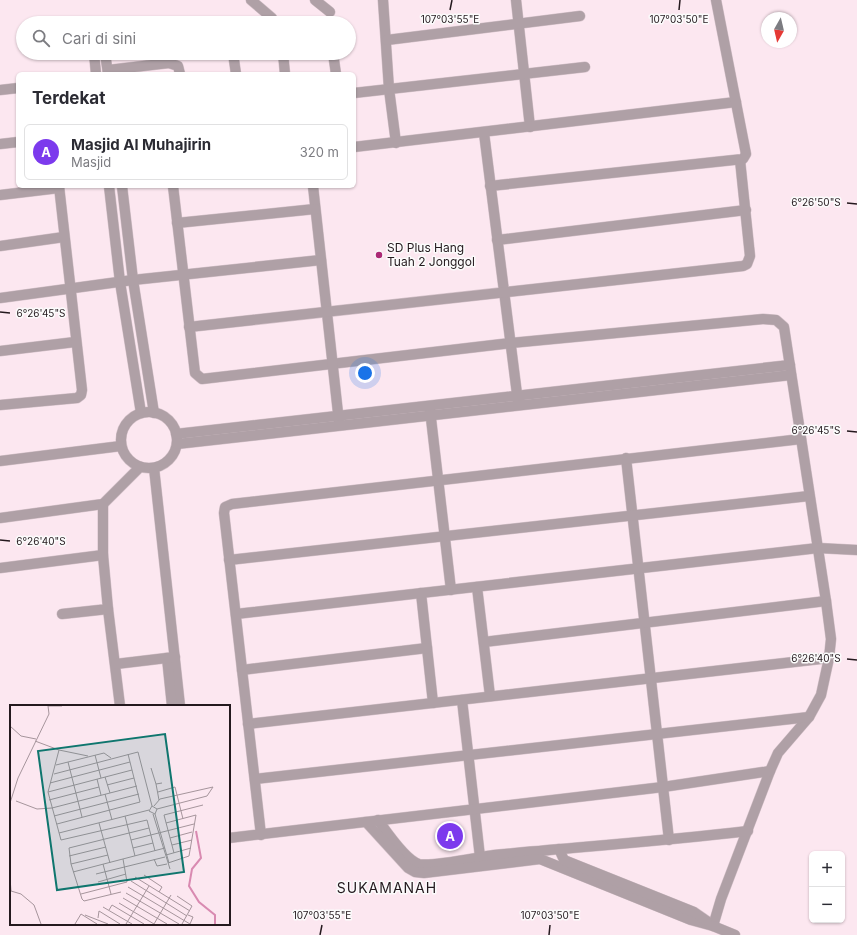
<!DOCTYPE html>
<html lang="id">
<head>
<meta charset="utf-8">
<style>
  body { margin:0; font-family:Inter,sans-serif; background:#f2f2f3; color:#2b2b33 }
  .controls { position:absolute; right:12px; bottom:12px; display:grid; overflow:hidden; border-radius:6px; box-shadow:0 1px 3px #0004 }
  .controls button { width:36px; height:36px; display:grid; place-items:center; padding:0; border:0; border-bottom:1px solid #e1e1e2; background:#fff; color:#2b2b33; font:20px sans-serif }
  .compass { position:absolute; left:761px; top:12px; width:36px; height:36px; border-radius:50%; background:#fff; box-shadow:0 1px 3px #0004; rotate:188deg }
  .you { position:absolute; left:365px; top:373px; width:14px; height:14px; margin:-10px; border:3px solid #fff; border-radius:50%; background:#1a73e8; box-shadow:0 0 0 6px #1a73e833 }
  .badge { display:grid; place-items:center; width:26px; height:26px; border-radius:50%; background:#7c3aed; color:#fff; font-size:13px; font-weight:700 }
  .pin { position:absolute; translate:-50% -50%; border:2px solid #fff; box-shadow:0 1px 4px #0006 }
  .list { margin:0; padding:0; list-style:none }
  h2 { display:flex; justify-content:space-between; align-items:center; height:52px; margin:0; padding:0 16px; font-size:17px }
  h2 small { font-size:13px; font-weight:400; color:#7c7c81 }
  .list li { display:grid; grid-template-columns:26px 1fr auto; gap:12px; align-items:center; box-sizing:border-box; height:56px; margin:0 8px 8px; padding:0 8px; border:1px solid #e1e1e2; border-radius:6px }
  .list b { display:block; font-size:15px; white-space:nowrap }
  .list p { margin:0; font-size:13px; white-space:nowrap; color:#7c7c81 }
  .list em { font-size:13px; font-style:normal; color:#7c7c81 }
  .icon { flex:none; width:22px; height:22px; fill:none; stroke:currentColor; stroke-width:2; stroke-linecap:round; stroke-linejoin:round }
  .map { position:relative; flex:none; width:857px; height:935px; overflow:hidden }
  .search { position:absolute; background:#fff; box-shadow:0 1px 3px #0004; left:16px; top:16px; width:340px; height:44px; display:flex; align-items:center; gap:10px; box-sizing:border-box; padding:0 14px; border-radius:22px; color:#7c7c81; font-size:15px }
  .panel { position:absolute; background:#fff; box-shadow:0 1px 3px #0004; left:16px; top:72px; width:340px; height:116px; border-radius:6px }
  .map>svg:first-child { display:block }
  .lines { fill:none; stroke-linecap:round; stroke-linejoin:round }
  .street-casing { stroke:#d5c2ca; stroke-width:11 }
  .street { stroke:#afa0a6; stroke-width:10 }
  .ticks { fill:none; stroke:#24191e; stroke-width:1.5 }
  .poi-dot { fill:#ab2975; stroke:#fbfbfb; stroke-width:1.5 }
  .labels { text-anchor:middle; stroke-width:3; stroke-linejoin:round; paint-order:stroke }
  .poi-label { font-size:12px; fill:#24191e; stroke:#fbfbfb; text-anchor:start }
  .quarter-label { font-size:14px; letter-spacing:1px; fill:#24191e; stroke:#fbfbfb }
  .inset-river { fill:none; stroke:#d98ab1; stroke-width:2 }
  .inset-road { fill:none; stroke:#a6959c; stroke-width:1 }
  .view { fill:#0f766e; fill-opacity:0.15; stroke:#0f766e; stroke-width:2 }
  .inset-edge { fill:none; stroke:#24191e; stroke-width:2 }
  .ticks-label { font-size:10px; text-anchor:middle; fill:#24191e; stroke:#fbfbfb; stroke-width:3; stroke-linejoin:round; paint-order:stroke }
</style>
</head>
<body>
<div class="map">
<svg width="857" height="935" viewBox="0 0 857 935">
  <rect width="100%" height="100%" fill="#fce7f0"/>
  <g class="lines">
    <g class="street-casing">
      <g id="street">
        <polyline points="251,0 272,18"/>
        <polyline points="315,0 330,12"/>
        <polyline points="383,0 389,89 396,143"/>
        <polyline points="516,0 530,127"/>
        <polyline points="387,40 580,16"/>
        <polyline points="94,53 96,74"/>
        <polyline points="105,53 108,74"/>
        <polyline points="233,53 236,74"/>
        <polyline points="283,53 285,74"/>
        <polyline points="333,53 336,74"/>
        <polyline points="108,70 169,63 178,66 180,74"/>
        <polyline points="0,90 18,88"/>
        <polyline points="354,93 585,67"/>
        <polyline points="484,133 518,402"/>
        <polyline points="0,144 18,142"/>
        <polyline points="354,147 736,102"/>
        <polyline points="109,186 120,282 141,413"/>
        <polyline points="122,186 133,280 154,413"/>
        <polyline points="173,186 195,373 202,379 511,343 763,319 776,320 784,327 826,601 831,639 829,658 821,695 809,717 778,753 770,771 721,899 713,926"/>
        <polyline points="313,186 339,422"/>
        <polyline points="490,186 743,159 746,154 716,0"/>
        <polyline points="0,195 59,188"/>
        <polyline points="177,223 315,209"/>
        <polyline points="497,240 746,210"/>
        <polyline points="0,246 64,237"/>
        <polyline points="0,298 133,280 321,260"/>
        <polyline points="189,327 743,266 747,264 750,256 740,160"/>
        <polyline points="0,351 75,342"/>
        <polyline points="0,405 77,398 81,395 82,390 59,186"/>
        <polyline points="430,410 451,590"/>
        <circle cx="149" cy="440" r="28"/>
        <polyline points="176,434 790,365"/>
        <polyline points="177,444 791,375"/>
        <polyline points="626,458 669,840"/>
        <polyline points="0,461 121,446"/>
        <polyline points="154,468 180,706"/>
        <polyline points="0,518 103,504 140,467"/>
        <polyline points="229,560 809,496"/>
        <polyline points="0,568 103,555"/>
        <polyline points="477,587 490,696"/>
        <polyline points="421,593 433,703"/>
        <polyline points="108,609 120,706"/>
        <polyline points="62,614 108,609 103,555 103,504"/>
        <polyline points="236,614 818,548 857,550"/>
        <polyline points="484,642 826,601"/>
        <polyline points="167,658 172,706"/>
        <polyline points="116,664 175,657"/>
        <polyline points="242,670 427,648"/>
        <polyline points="462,700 480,857"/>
        <polyline points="248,724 829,658"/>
        <polyline points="255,779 809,717"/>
        <path d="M378 820C387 832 405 860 419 864 431 867 478 857 494 855 579 847 664 841 748 831"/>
        <polyline points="366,822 408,868 415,872 424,873 540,859 691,920 713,926 735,935"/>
        <polyline points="261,835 224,513 225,507 232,504 801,439"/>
        <polyline points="229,838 663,787 770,771"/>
        <polyline points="559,849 564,860 694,912 707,921"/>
      </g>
    </g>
    <use href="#street" class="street"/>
  </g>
  <path class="ticks" d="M450 10 452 0M679 10 680 0M847 203 857 204M0 312 10 313M847 431 857 432M0 540 10 541M847 659 857 660M320 935 322 925M549 935 550 925"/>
  <circle class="poi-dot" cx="379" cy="255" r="4"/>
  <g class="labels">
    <g class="poi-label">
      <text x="387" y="252">SD Plus Hang<tspan x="387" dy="14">Tuah 2 Jonggol</tspan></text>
    </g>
    <g class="quarter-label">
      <text x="387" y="893">SUKAMANAH</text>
    </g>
  </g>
  <g transform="translate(10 705)">
    <rect width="220" height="220" fill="#fce7f0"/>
    <path class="inset-river" d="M186 126 191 153 182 164 179 181 189 197 205 210V219"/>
    <path class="inset-road" d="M38 1H52M0 21 11 31 26 34M25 36 49 45M49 45 38 87 51 135 137 115 145 146M49 45 78 51M85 50 91 73M58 57 72 112M46 60 94 48 101 53M141 63 146 79M44 69 128 47 142 101M95 72 100 88M87 74 91 90M40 78 120 57M97 80 124 73M38 87 122 65M148 87 165 82 173 114M95 89 102 115M39 95 89 82M149 95 146 79 152 78M6 96 27 104 42 103 127 81M0 98 8 73 39 9 38 1M144 101 150 94 203 82 197 91 147 104 142 101 139 106 145 109 147 104M143 109 160 164M145 109 159 158M44 111 129 89M115 111 125 151M89 118 100 158M156 118 186 110 179 151 158 158M47 119 130 97 118 49M49 128 139 105M160 133 182 127M121 135 184 119M162 140 182 135M123 143 143 138M164 148 154 110 193 100M98 150 61 159 72 194 74 196 111 187M156 150 181 143M59 151 96 142M144 154 147 161 157 159M61 159 59 143 139 123M93 159 101 189M63 167 155 143M86 169 155 152M134 170 152 182 149 187M125 172 180 206M0 173 1 186 11 189 24 200 31 219M121 176 177 211M88 177 116 169M118 182 180 219 183 212 178 210M116 188 169 219M71 189 117 177 113 154M167 191 182 201 172 219M113 193 157 219M109 198 144 219 161 190M93 202 122 219M99 205 102 200 134 219M75 210 98 219M88 213 89 206 110 219M65 219 71 209 87 219M116 219 139 181"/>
    <path class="view" d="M155 29 174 167 47 185 28 46Z"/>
    <rect width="220" height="220" class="inset-edge"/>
  </g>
  <g class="ticks-label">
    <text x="450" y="23">107°03'55"E</text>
    <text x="679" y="23">107°03'50"E</text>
    <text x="816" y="206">6°26'50"S</text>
    <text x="41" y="317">6°26'45"S</text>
    <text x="816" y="434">6°26'45"S</text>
    <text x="41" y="545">6°26'40"S</text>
    <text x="816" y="662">6°26'40"S</text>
    <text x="322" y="919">107°03'55"E</text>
    <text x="550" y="919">107°03'50"E</text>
  </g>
</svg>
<div class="controls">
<button>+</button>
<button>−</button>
</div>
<svg class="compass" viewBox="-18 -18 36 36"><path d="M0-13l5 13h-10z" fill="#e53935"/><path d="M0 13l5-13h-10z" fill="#7c7c81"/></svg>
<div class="you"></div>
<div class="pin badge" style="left:450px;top:836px">A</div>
<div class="search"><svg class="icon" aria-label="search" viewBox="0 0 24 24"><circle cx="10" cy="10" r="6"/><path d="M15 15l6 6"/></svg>Cari di sini</div>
<section class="panel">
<h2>Terdekat<small></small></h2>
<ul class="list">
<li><span class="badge">A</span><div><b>Masjid Al Muhajirin</b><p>Masjid</p></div><em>320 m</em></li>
</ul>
</section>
</div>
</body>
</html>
